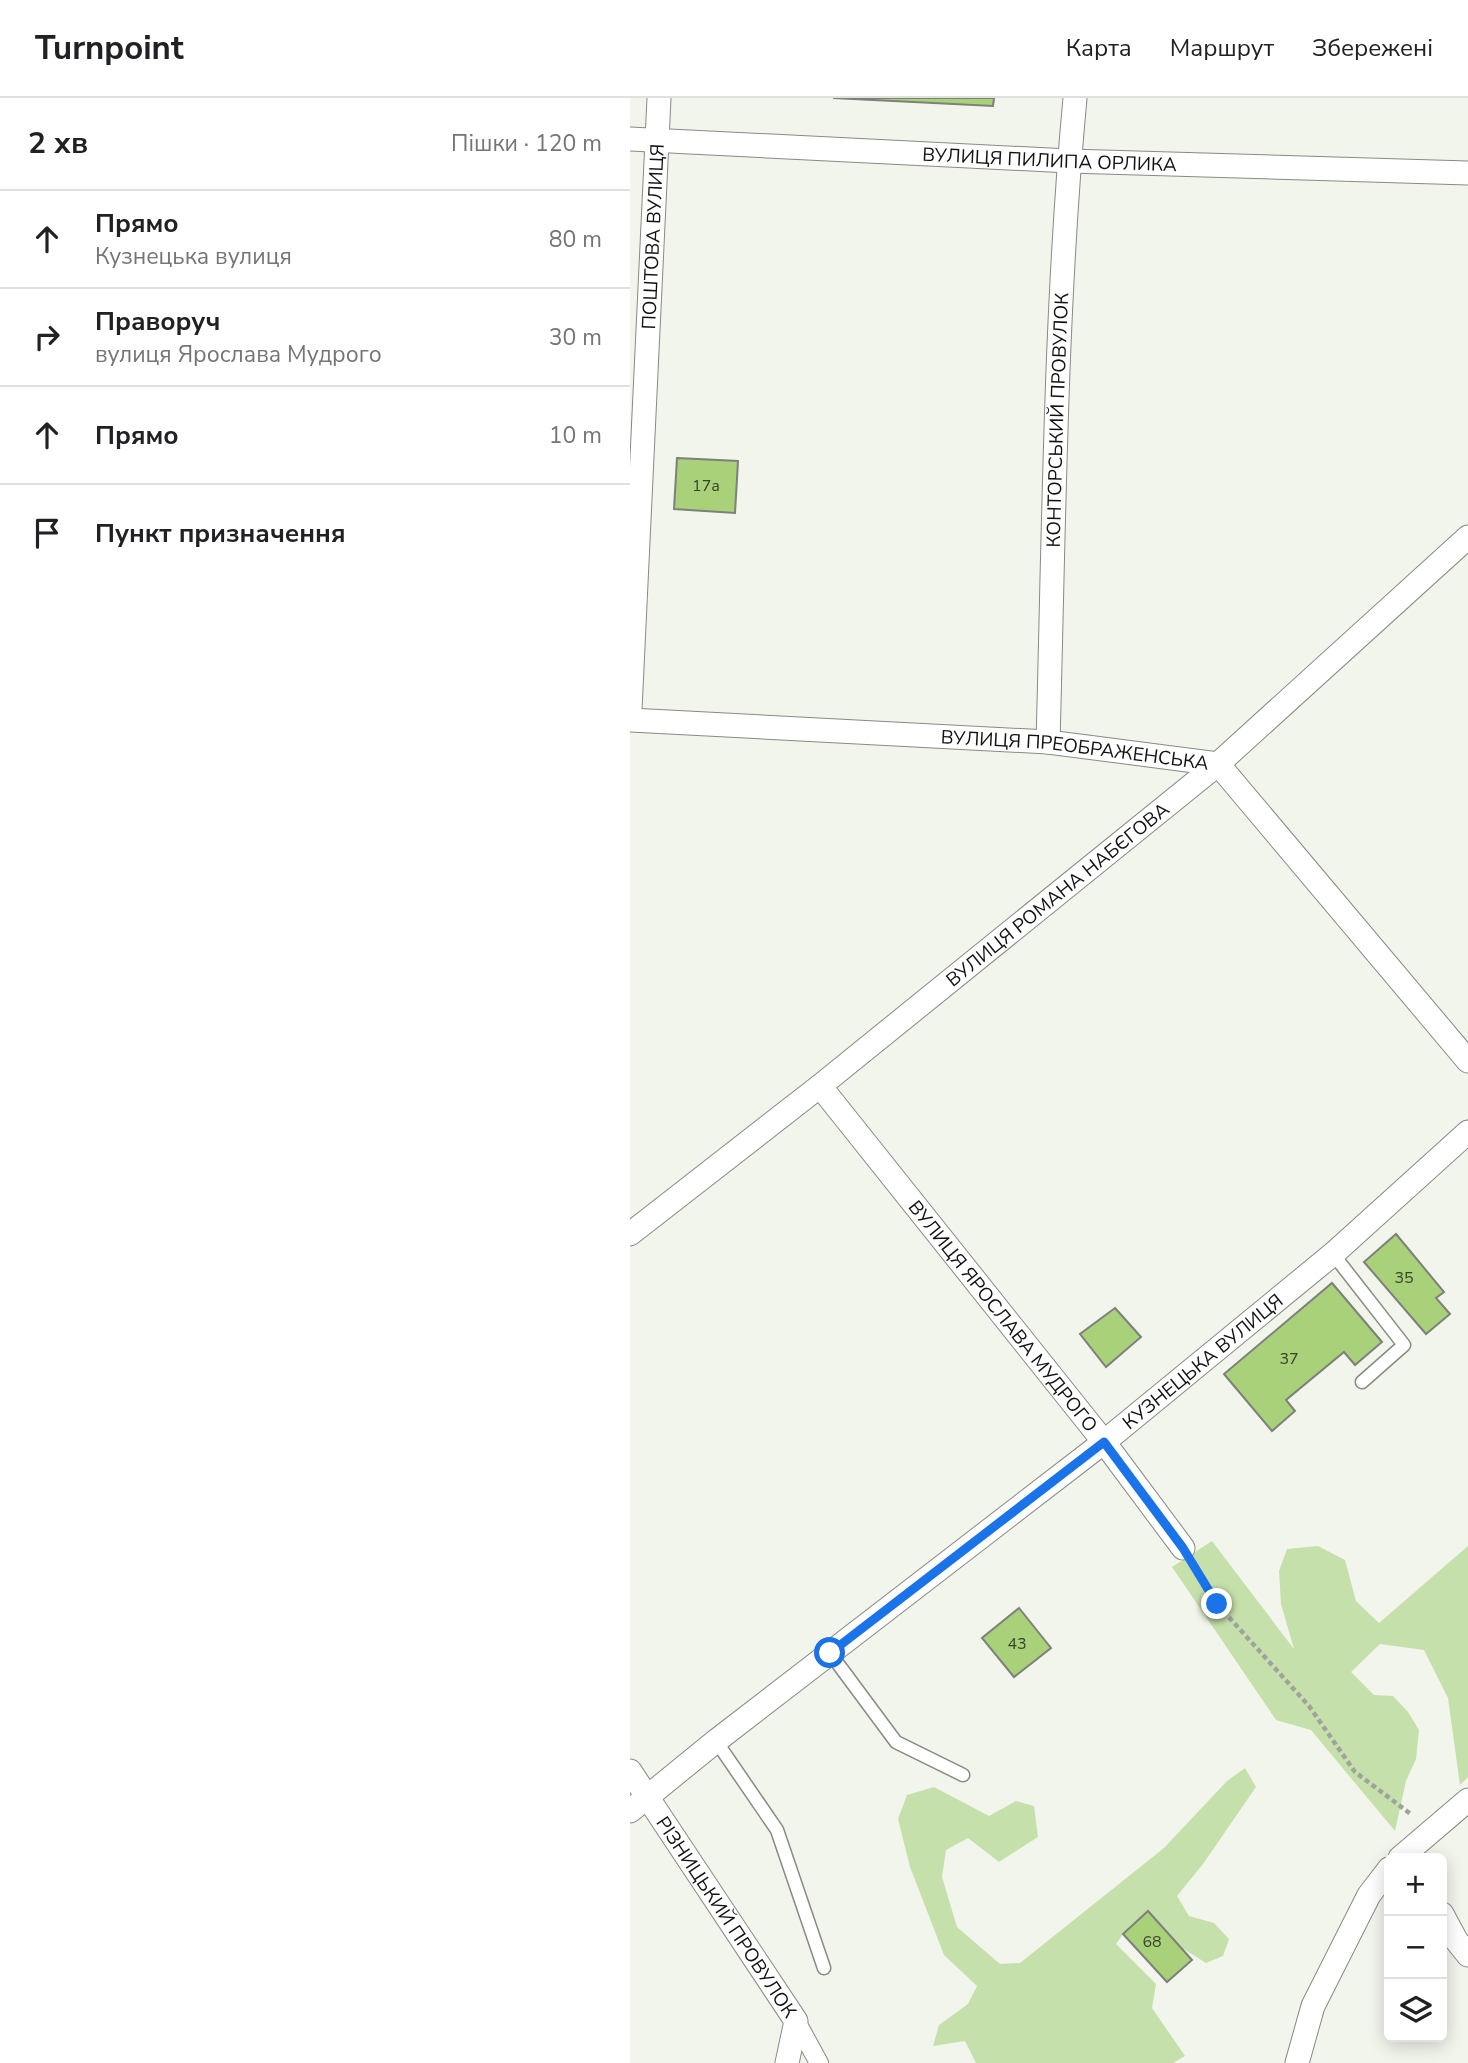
<!DOCTYPE html>
<html lang="uk">
<head>
<meta charset="utf-8">
<style>
  body { margin:0; font-family:"Nunito Sans",sans-serif; background:#f2f2f2; color:#202124 }
  .controls { position:absolute; right:21px; bottom:21px; display:grid; overflow:hidden; border-radius:10px; box-shadow:0 4px 18px #0003 }
  .controls button { width:63px; height:63px; display:grid; place-items:center; padding:0; border:0; border-bottom:2px solid #e0e0e0; background:#fff; color:#202124; font:35px sans-serif }
  .stop { position:absolute; width:21px; height:21px; margin:-16px; border:5px solid #1a73e8; border-radius:50%; background:#fff }
  .stop.end { background:#1a73e8; border-color:#fff; box-shadow:0 2px 7px #0008 }
  .list { margin:0; padding:0; list-style:none }
  h2 { display:flex; justify-content:space-between; align-items:center; height:91px; margin:0; padding:0 28px; font-size:30px }
  h2 small { font-size:23px; font-weight:400; color:#757577 }
  .list li { display:grid; grid-template-columns:46px 1fr auto; gap:21px; align-items:center; box-sizing:border-box; height:98px; padding:0 28px; border-top:2px solid #e0e0e0 }
  .list b { display:block; font-size:26px; white-space:nowrap }
  .list p { margin:0; font-size:23px; white-space:nowrap; color:#757577 }
  .list em { font-size:23px; font-style:normal; color:#757577 }
  .icon { flex:none; width:38px; height:38px; fill:none; stroke:currentColor; stroke-width:2; stroke-linecap:round; stroke-linejoin:round }
  .map { position:relative; flex:none; width:838px; height:1965px; overflow:hidden }
  header { display:flex; align-items:center; gap:42px; box-sizing:border-box; height:98px; padding:0 35px; background:#fff; border-bottom:2px solid #e0e0e0 }
  header strong { font-size:33px }
  nav { display:flex; gap:38px; margin-inline-start:auto; font-size:24px }
  main { display:flex }
  aside { flex:1; background:#fff }
  .map>svg:first-child { display:block }
  .green { fill:#c6e0ab }
  .building { fill:#a9d179; stroke:#7d8179; stroke-width:2 }
  .lines { fill:none; stroke-linecap:round; stroke-linejoin:round }
  .service-casing { stroke:#878b83; stroke-width:15 }
  .pedestrian-casing { stroke:#878b83; stroke-width:20 }
  .minor-casing { stroke:#878b83; stroke-width:25 }
  .path { stroke:#9fa39c; stroke-width:4.5; stroke-dasharray:5 3.5; stroke-linecap:butt }
  .service { stroke:#fff; stroke-width:12 }
  .pedestrian { stroke:#fff; stroke-width:18 }
  .minor { stroke:#fff; stroke-width:23 }
  .route { stroke:#1a73e8; stroke-width:9 }
  .labels { text-anchor:middle; stroke-width:6; stroke-linejoin:round; paint-order:stroke }
  .number-label { font-size:16px; fill:#37422a }
  .street-label { font-size:19px; fill:#111310; stroke:#fff }
</style>
</head>
<body>
<header>
<strong>Turnpoint</strong>
<nav><a>Карта</a><a>Маршрут</a><a>Збережені</a></nav>
</header>
<main>
<aside>
<h2>2 хв<small>Пішки · 120 m</small></h2>
<ul class="list">
<li><svg class="icon" aria-label="ahead" viewBox="0 0 24 24"><path d="M12 20V5M6 11l6-6 6 6"/></svg><div><b>Прямо</b><p>Кузнецька вулиця</p></div><em>80 m</em></li>
<li><svg class="icon" aria-label="right" viewBox="0 0 24 24"><path d="M7 20v-9h11M14 6l5 5-5 5"/></svg><div><b>Праворуч</b><p>вулиця Ярослава Мудрого</p></div><em>30 m</em></li>
<li><svg class="icon" aria-label="ahead" viewBox="0 0 24 24"><path d="M12 20V5M6 11l6-6 6 6"/></svg><div><b>Прямо</b></div><em>10 m</em></li>
<li><svg class="icon" aria-label="arrive" viewBox="0 0 24 24"><path d="M6 21V4h12l-3 4 3 4H6"/></svg><div><b>Пункт призначення</b></div></li>
</ul>
</aside>
<div class="map">
<svg width="838" height="1965" viewBox="0 0 838 1965">
  <rect width="100%" height="100%" fill="#f1f5ec"/>
  <g class="green">
    <polygon points="582,1443 664,1551 651,1506 649,1473 657,1451 688,1448 715,1462 726,1503 749,1525 838,1448 838,1679 830,1687 818,1600 794,1552 750,1546 721,1574 744,1597 763,1598 778,1614 789,1632 786,1661 776,1683 765,1733 681,1632 646,1622 542,1469"/>
    <polygon points="615,1670 626,1689 573,1766 547,1798 559,1818 584,1825 599,1841 593,1858 576,1865 552,1850 518,1813 493,1836 486,1846 526,1886 522,1910 555,1958 543,1965 346,1965 335,1943 303,1948 309,1927 338,1906 347,1888 314,1857 280,1769 268,1721 277,1697 304,1689 359,1718 386,1703 404,1708 408,1739 369,1764 338,1740 316,1752 312,1779 327,1829 370,1866 390,1865 534,1750 597,1683"/>
  </g>
  <g class="building">
    <polygon points="203,0 364,0 363,8"/>
    <polygon points="47,360 108,363 105,415 44,411"/>
    <polygon points="766,1136 814,1194 806,1200 820,1216 796,1236 734,1164"/>
    <polygon points="702,1185 752,1244 725,1267 714,1254 656,1302 665,1313 642,1333 594,1276"/>
    <polygon points="485,1210 511,1239 476,1269 450,1236"/>
    <polygon points="389,1510 421,1550 384,1579 352,1540"/>
    <polygon points="518,1813 562,1862 537,1884 493,1836"/>
  </g>
  <g class="lines">
    <g class="service-casing">
      <g id="service">
        <polyline points="703,1156 774,1247 732,1284"/>
        <polyline points="200,1555 266,1644 333,1677"/>
        <polyline points="86,1643 147,1732 194,1870"/>
      </g>
    </g>
    <g class="pedestrian-casing">
      <polyline id="pedestrian" points="166,1923 189,1965"/>
    </g>
    <g class="minor-casing">
      <g id="minor">
        <path id="s1" d="M0 41 439 63 838 75"/>
        <path id="s2" d="M0 612 29 0"/>
        <path id="s3" d="M0 622 418 644 588 666 838 963"/>
        <path id="s4" d="M418 644C424 430 425 214 445 0"/>
        <path id="s5" d="M190 988 474 1344 553 1450"/>
        <path id="s6" d="M0 1136 190 988 588 666 838 439"/>
        <path id="s7" d="M0 1673 166 1923 157 1965"/>
        <path id="s8" d="M0 1713 86 1643 474 1344 703 1156 838 1034"/>
        <polyline points="770,1760 838,1702"/>
        <polyline points="812,1816 826,1842 838,1857"/>
        <polyline points="667,1965 683,1908 739,1797 759,1771"/>
      </g>
    </g>
    <polyline class="path" points="566,1470 587,1506 679,1608 725,1674 782,1717"/>
    <use href="#service" class="service"/>
    <use href="#pedestrian" class="pedestrian"/>
    <use href="#minor" class="minor"/>
  </g>
  <g class="lines">
    <polyline class="route" points="200,1555 474,1344 553,1450 587,1506"/>
  </g>
  <g class="labels">
    <g class="number-label">
      <text x="76" y="393">17а</text>
      <text x="774" y="1185">35</text>
      <text x="659" y="1266">37</text>
      <text x="387" y="1551">43</text>
      <text x="522" y="1849">68</text>
    </g>
    <g class="street-label">
      <text dy="7" stroke="none"><textPath href="#s1" startOffset="420">ВУЛИЦЯ ПИЛИПА ОРЛИКА</textPath></text>
      <text dy="7" stroke="none"><textPath href="#s2" startOffset="474">ПОШТОВА ВУЛИЦЯ</textPath></text>
      <text dy="7" stroke="none"><textPath href="#s4" startOffset="322">КОНТОРСЬКИЙ ПРОВУЛОК</textPath></text>
      <text dy="7" stroke="none"><textPath href="#s3" startOffset="446">ВУЛИЦЯ ПРЕОБРАЖЕНСЬКА</textPath></text>
      <text dy="7" stroke="none"><textPath href="#s6" startOffset="546">ВУЛИЦЯ РОМАНА НАБЄГОВА</textPath></text>
      <text dy="7" stroke="none"><textPath href="#s5" startOffset="294">ВУЛИЦЯ ЯРОСЛАВА МУДРОГО</textPath></text>
      <text dy="7" stroke="none"><textPath href="#s8" startOffset="728">КУЗНЕЦЬКА ВУЛИЦЯ</textPath></text>
      <text dy="7" stroke="none"><textPath href="#s7" startOffset="175">РІЗНИЦЬКИЙ ПРОВУЛОК</textPath></text>
    </g>
  </g>
</svg>
<div class="controls">
<button>+</button>
<button>−</button>
<button><svg class="icon" aria-label="layers" viewBox="0 0 24 24"><path d="M12 4l9 5-9 5-9-5zM3 14l9 5 9-5"/></svg></button>
</div>
<div class="stop" style="left:200px;top:1555px"></div>
<div class="stop end" style="left:587px;top:1506px"></div>
</div>
</main>
</body>
</html>
